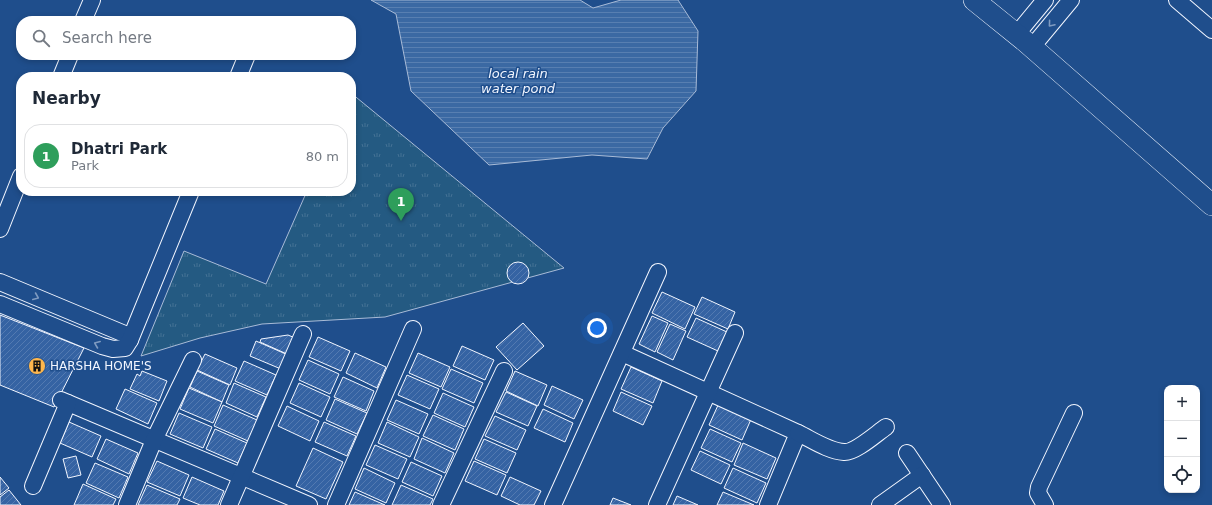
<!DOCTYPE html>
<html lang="en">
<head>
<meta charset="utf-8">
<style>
  body { margin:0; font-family:"DejaVu Sans",sans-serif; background:#f6f6f7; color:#1f2937 }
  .controls { position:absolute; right:12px; bottom:12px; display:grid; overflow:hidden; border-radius:8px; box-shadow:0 2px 6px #0003 }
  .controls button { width:36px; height:36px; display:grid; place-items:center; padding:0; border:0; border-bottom:1px solid #e0e1e3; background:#fff; color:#1f2937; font:20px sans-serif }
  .you { position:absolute; left:597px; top:328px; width:14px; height:14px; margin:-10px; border:3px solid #fff; border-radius:50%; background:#1a73e8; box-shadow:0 0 0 6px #1a73e833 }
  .badge { display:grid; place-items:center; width:26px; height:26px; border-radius:50%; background:#2563eb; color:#fff; font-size:13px; font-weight:700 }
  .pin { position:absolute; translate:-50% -33px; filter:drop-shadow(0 1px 2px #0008) }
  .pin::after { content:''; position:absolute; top:21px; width:14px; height:12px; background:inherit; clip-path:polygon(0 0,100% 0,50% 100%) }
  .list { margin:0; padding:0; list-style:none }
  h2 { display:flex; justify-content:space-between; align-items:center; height:52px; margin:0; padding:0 16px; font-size:17px }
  h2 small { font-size:13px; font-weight:400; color:#747a83 }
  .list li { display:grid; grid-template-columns:26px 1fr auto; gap:12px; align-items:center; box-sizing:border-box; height:64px; margin:0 8px 8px; padding:0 8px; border:1px solid #e0e1e3; border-radius:16px }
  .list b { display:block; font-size:15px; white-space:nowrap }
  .list p { margin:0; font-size:13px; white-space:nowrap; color:#747a83 }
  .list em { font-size:13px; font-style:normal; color:#747a83 }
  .icon { flex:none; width:22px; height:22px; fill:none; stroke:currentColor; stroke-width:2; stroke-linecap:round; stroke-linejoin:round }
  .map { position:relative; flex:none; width:1212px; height:505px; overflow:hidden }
  .search { position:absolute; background:#fff; box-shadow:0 2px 6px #0003; left:16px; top:16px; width:340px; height:44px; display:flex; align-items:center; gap:10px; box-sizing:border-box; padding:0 14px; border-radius:16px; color:#747a83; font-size:15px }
  .panel { position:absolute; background:#fff; box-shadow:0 2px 6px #0003; left:16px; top:72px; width:340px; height:124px; border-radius:16px }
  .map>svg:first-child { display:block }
  .park { fill:url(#park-tufts); stroke:#a8bbd7 }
  .water { fill:url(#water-rules); stroke:#a8bbd7 }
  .building { fill:url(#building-hatch); stroke:#f2f6ff }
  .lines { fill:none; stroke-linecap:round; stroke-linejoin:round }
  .minor-casing { stroke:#f2f6ff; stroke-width:18 }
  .tertiary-casing { stroke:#f2f6ff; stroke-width:22 }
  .minor { stroke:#1f4e8c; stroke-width:16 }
  .tertiary { stroke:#1f4e8c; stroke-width:21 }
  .oneway { stroke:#7e9ac0 }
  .labels { text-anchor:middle; stroke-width:3; stroke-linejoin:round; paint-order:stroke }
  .poi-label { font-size:12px; fill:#f2f6ff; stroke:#1f4e8c; text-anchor:start }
  .water-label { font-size:13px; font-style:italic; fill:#f2f6ff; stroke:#1f4e8c }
</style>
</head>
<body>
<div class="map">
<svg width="1212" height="505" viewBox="0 0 1212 505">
  <defs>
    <pattern id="park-tufts" width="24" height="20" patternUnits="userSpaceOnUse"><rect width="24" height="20" fill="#245a82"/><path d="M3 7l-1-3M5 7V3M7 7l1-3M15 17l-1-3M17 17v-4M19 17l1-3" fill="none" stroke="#447295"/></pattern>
    <pattern id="water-rules" width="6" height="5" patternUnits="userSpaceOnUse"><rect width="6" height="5" fill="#3b69a3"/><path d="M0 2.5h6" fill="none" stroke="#587fb1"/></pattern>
    <pattern id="building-hatch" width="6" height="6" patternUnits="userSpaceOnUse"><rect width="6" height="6" fill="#3563a3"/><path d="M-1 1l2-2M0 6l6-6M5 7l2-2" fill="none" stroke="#537ab1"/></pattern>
  </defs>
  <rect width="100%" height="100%" fill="#1f4e8c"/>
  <polygon class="park" points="351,93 564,268 385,317 262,324 200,338 141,356 184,251 266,284 307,191 351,191"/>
  <polygon class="water" points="371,0 580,0 593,8 621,0 678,0 698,31 696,91 663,128 647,159 592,155 489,165 411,91 396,14"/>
  <g class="building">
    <circle cx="518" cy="273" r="11"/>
    <polygon points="662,292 695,307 685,329 652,313"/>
    <polygon points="702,297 735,312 728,329 694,314"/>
    <polygon points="0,315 84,348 54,407 0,385"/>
    <polygon points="652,316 668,323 655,352 639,344"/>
    <polygon points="696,318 727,332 718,351 687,337"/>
    <polygon points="523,323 544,346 517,370 496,347"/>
    <polygon points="670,324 686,331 673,360 657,352"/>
    <polygon points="288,335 295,338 287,354 260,342 261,339"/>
    <polygon points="318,337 350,351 341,371 309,357"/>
    <polygon points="256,341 288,355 281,369 250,356"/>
    <polygon points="462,346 494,360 485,380 453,366"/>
    <polygon points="355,353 386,367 377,388 346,373"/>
    <polygon points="418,353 450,367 441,387 409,373"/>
    <polygon points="205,354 237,368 230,385 197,370"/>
    <polygon points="308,360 339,374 330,394 299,380"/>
    <polygon points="244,361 276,375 267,395 235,381"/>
    <polygon points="631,367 662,381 653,403 621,389"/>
    <polygon points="451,369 483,383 474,403 442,389"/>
    <polygon points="142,371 167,381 159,401 130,389 137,374 140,376"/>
    <polygon points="197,371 229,385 222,402 190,387"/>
    <polygon points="515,371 547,385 538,406 506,391"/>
    <polygon points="407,375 439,389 430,409 398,395"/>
    <polygon points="343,377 374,391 366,411 334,397"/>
    <polygon points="234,383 266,397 257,417 226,403"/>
    <polygon points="299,383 330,397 321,417 290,403"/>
    <polygon points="552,386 583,400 574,419 544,405"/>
    <polygon points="189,388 222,402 213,423 180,409"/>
    <polygon points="125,389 157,403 148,424 116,409"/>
    <polygon points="506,392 537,406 528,426 496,412"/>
    <polygon points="621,392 652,406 643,425 613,411"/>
    <polygon points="443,393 474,407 465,427 434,413"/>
    <polygon points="335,399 367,413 357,434 326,420"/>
    <polygon points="396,400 428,414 419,434 387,420"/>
    <polygon points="719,403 752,417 742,440 709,425"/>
    <polygon points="223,405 257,420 248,441 214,426"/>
    <polygon points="287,406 319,421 310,441 278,426"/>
    <polygon points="543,409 573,423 565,442 534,428"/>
    <polygon points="179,413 212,427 203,448 170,434"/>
    <polygon points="433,415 464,429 455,450 423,436"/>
    <polygon points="495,416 526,430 517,450 485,436"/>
    <polygon points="69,422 101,436 92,457 60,443"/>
    <polygon points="324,422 356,436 347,456 315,442"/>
    <polygon points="387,422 419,437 410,457 378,443"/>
    <polygon points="215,429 247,443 238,463 206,449"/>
    <polygon points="710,429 741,443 732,462 701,448"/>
    <polygon points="422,438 454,453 445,473 414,459"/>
    <polygon points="106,439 138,453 129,474 97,459"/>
    <polygon points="484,439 516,453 507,473 475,459"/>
    <polygon points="743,443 776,458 767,479 734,465"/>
    <polygon points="375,445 407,459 398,479 366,465"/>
    <polygon points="313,448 343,462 326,499 296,486"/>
    <polygon points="700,451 730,465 721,484 691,470"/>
    <polygon points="76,456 81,475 68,478 63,459"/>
    <polygon points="157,461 189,475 180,496 147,482"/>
    <polygon points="474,461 506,475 497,495 465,481"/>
    <polygon points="411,462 442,476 433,496 402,482"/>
    <polygon points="95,463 128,477 119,498 86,483"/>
    <polygon points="364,468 395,483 386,503 355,489"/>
    <polygon points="733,468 766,483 757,503 724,488"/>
    <polygon points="0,477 9,488 0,495"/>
    <polygon points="192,477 224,491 218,505 200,505 183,498"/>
    <polygon points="510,477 541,491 534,505 520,505 501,496"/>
    <polygon points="83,484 116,499 113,505 74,505"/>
    <polygon points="147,485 180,499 177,505 138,505"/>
    <polygon points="401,485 433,499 430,505 392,505"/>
    <polygon points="9,490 21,505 0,505 0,497"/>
    <polygon points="355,492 385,505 349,505"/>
    <polygon points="723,492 754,505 717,505"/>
    <polygon points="677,496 698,505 673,505"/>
    <polygon points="613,498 631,505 610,505"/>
  </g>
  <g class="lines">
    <g class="minor-casing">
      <g id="minor">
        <polyline points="1177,0 1212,30"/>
        <polyline points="83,21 92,0"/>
        <polyline points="1016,35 1045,0"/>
        <polyline points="1032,47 1071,0"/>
        <polyline points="61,77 70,55"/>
        <polyline points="238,77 247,55"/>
        <polyline points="0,229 21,176"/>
        <polyline points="0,282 127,335 130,340"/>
        <polyline points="0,304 102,346 113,349 125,348 130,340 191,191"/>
        <polyline points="622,353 798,433 768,505"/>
        <polyline points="61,400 309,505"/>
        <path d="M798 433C811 439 828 451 844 452 855 453 877 433 886 427"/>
        <polyline points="907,453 942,505"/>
        <polyline points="33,486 68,403"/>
        <polyline points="127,505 154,440 193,360"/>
        <polyline points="229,505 303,334"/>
        <polyline points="336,505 413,329"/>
        <polyline points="441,505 504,371"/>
        <polyline points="553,505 658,272"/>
        <polyline points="657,505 735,333"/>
        <polyline points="880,505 922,475"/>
        <polyline points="1045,505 1038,493 1039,487 1074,413"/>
      </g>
    </g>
    <g class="tertiary-casing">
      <polyline id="tertiary" points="974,0 1026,42 1212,205"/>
    </g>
    <use href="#minor" class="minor"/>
    <use href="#tertiary" class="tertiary"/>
  </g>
  <defs><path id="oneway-chevron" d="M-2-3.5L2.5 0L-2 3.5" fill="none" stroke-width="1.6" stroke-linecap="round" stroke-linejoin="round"/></defs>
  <g class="oneway">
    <use href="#oneway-chevron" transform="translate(1051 24) rotate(130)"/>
    <use href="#oneway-chevron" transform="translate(36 297) rotate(23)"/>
    <use href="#oneway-chevron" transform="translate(97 344) rotate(-158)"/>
  </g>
  <defs>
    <g id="building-disc" transform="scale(0.9)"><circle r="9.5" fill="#ffb74d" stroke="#1f4e8c"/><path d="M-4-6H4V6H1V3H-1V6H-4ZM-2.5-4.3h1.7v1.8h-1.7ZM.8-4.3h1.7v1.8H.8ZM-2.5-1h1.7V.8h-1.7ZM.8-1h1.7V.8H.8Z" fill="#111"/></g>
  </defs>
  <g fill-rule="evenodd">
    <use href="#building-disc" x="37" y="366"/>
  </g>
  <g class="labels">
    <g class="poi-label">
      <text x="50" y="370">HARSHA HOME'S</text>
    </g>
    <g class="water-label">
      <text x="518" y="78">local rain<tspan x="518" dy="15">water pond</tspan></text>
    </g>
  </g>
</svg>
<div class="controls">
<button>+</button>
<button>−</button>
<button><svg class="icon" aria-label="locate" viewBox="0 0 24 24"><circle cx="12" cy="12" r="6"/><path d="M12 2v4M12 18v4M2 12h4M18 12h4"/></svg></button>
</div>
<div class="you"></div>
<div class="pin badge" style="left:401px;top:221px;background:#2e9e5b">1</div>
<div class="search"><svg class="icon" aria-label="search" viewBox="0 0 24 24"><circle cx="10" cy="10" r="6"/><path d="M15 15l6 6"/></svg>Search here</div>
<section class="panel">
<h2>Nearby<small></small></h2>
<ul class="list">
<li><span class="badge" style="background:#2e9e5b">1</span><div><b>Dhatri Park</b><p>Park</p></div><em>80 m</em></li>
</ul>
</section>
</div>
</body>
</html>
